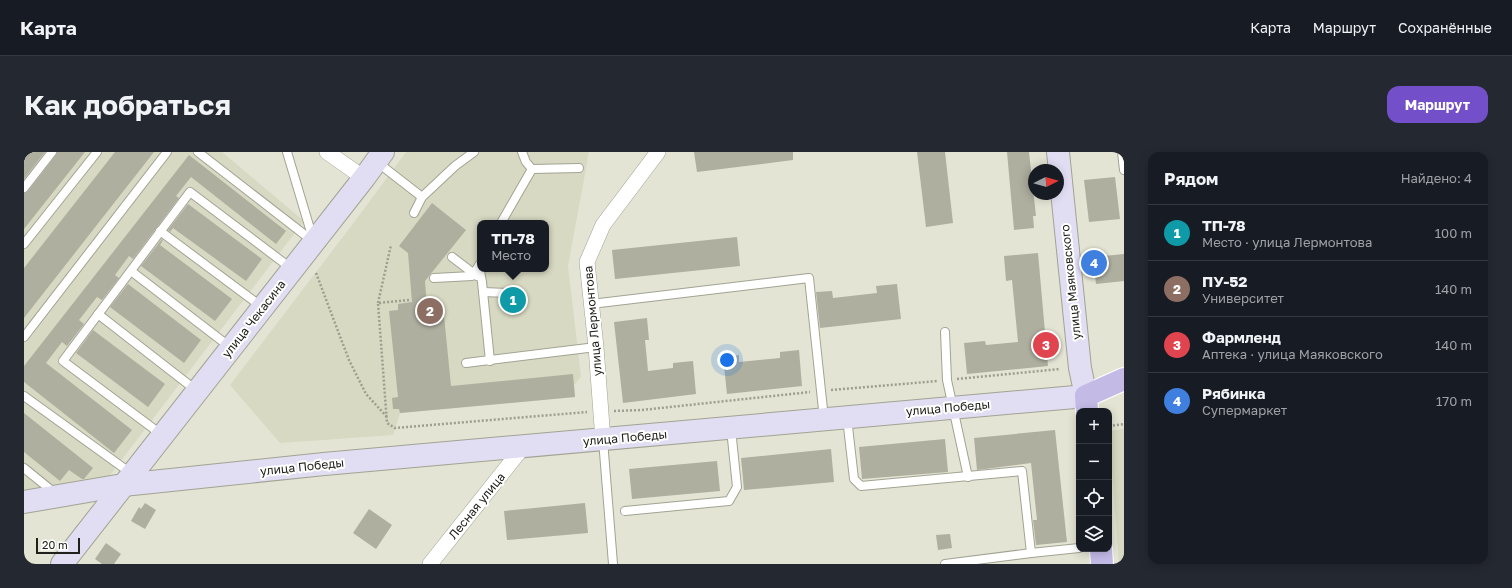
<!DOCTYPE html>
<html lang="ru">
<head>
<meta charset="utf-8">
<style>
  body { margin:0; font-family:"Golos Text",sans-serif; background:#242831; color:#f1f3f6 }
  .controls { position:absolute; right:12px; bottom:12px; display:grid; overflow:hidden; border-radius:8px; box-shadow:0 2px 10px #0003 }
  .controls button { width:36px; height:36px; display:grid; place-items:center; padding:0; border:0; border-bottom:1px solid #363941; background:#171b24; color:#f1f3f6; font:20px sans-serif }
  .compass { position:absolute; left:1004px; top:12px; width:36px; height:36px; border-radius:50%; background:#171b24; box-shadow:0 2px 10px #0003; rotate:84deg }
  .scale { position:absolute; left:12px; bottom:10px; width:44px; box-sizing:border-box; padding-left:4px; border:2px solid #21211b; border-top:0; font-size:11px; line-height:14px; white-space:nowrap; color:#21211b; -webkit-text-stroke:3px #fff; paint-order:stroke }
  .you { position:absolute; left:703px; top:208px; width:14px; height:14px; margin:-10px; border:3px solid #fff; border-radius:50%; background:#1a73e8; box-shadow:0 0 0 6px #1a73e833 }
  .badge { display:grid; place-items:center; width:26px; height:26px; border-radius:50%; background:#7350ca; color:#fff; font-size:13px; font-weight:700 }
  .pin { position:absolute; translate:-50% -50%; border:2px solid #fff; box-shadow:0 1px 4px #0006 }
  .popup { position:absolute; left:453px; top:68px; width:72px; height:52px; box-sizing:border-box; display:grid; place-content:center; border-radius:8px; background:#171b24; filter:drop-shadow(0 1px 3px #0005); font-size:13px; white-space:nowrap; color:#9ea1a6 }
  .popup b { font-size:15px; color:#f1f3f6 }
  .popup::after { content:''; position:absolute; left:50%; top:100%; margin-left:-8px; border:8px solid transparent; border-top-color:#171b24 }
  .list { margin:0; padding:0; list-style:none }
  h2 { display:flex; justify-content:space-between; align-items:center; height:52px; margin:0; padding:0 16px; font-size:17px }
  h2 small { font-size:13px; font-weight:400; color:#9ea1a6 }
  .list li { display:grid; grid-template-columns:26px 1fr auto; gap:12px; align-items:center; box-sizing:border-box; height:56px; padding:0 16px; border-top:1px solid #363941 }
  .list b { display:block; font-size:15px; white-space:nowrap }
  .list p { margin:0; font-size:13px; white-space:nowrap; color:#9ea1a6 }
  .list em { font-size:13px; font-style:normal; color:#9ea1a6 }
  .icon { flex:none; width:22px; height:22px; fill:none; stroke:currentColor; stroke-width:2; stroke-linecap:round; stroke-linejoin:round }
  .map { position:relative; flex:none; width:1100px; height:412px; overflow:hidden; border-radius:12px }
  header { display:flex; align-items:center; gap:24px; box-sizing:border-box; height:56px; padding:0 20px; background:#171b24; border-bottom:1px solid #363941 }
  header strong { font-size:19px }
  nav { display:flex; gap:22px; margin-inline-start:auto; font-size:14px }
  .intro { display:flex; align-items:center; justify-content:space-between; box-sizing:border-box; height:96px; padding:0 24px }
  h1 { margin:0; font-size:28px }
  .button { padding:10px 18px; border-radius:12px; background:#7350ca; color:#fff; font-size:14px; font-weight:700 }
  main { display:flex; gap:24px; padding:0 24px }
  aside { flex:1; background:#171b24; border-radius:12px; box-shadow:0 2px 10px #0003 }
  .map>svg:first-child { display:block }
  .built { fill:#d8d9c2; fill-rule:evenodd }
  .building { fill:#aeaf9f }
  .lines { fill:none; stroke-linecap:round; stroke-linejoin:round }
  .lane-casing { stroke:#a2a393; stroke-width:10 }
  .street-casing { stroke:#a2a393; stroke-width:16 }
  .secondary-casing { stroke:#a2a393; stroke-width:24 }
  .primary-casing { stroke:#fff; stroke-width:24 }
  .path { stroke:#9d9d90; stroke-width:2.5; stroke-dasharray:2 2; stroke-linecap:butt }
  .lane { stroke:#fff; stroke-width:8 }
  .street { stroke:#fff; stroke-width:15 }
  .secondary { stroke:#e1ddf3; stroke-width:22 }
  .primary { stroke:#c3bbe6; stroke-width:22 }
  .labels { text-anchor:middle; stroke-width:4; stroke-linejoin:round; paint-order:stroke }
  .street-label { font-size:12px; fill:#21211b; stroke:#fff }
</style>
</head>
<body>
<header>
<strong>Карта</strong>
<nav><a>Карта</a><a>Маршрут</a><a>Сохранённые</a></nav>
</header>
<div class="intro"><h1>Как добраться</h1><a class="button">Маршрут</a></div>
<main>
<div class="map">
<svg width="1100" height="412" viewBox="0 0 1100 412">
  <rect width="100%" height="100%" fill="#e3e4d3"/>
  <g class="built">
    <polygon points="0,0 198,0 280,69 83,327 0,338"/>
    <path d="M382 0H565L544 114 557 225 550 233 551 245 376 261 369 283 256 291 206 233 331 69ZM456 71H522V117H456Z"/>
    <polygon points="1100,277 1100,412 1095,412 1085,279"/>
  </g>
  <g class="building">
    <polygon points="0,0 21,0 0,27"/>
    <polygon points="33,0 61,0 0,77 0,41 4,39 32,3"/>
    <polygon points="91,0 130,0 0,166 0,116"/>
    <polygon points="670,0 769,0 769,8 673,20"/>
    <polygon points="893,0 921,0 929,71 902,75"/>
    <polygon points="983,0 1005,0 1012,64 1009,64 1010,76 990,78"/>
    <polygon points="165,3 262,79 252,92 167,25 152,44 155,46 109,107 105,104 91,123 95,126 78,148 73,145 55,168 60,172 43,194 38,190 22,211 108,278 90,301 0,230 0,214"/>
    <polygon points="1091,25 1096,67 1065,70 1060,28"/>
    <polygon points="408,51 442,78 401,129 403,155 419,154 427,234 549,222 551,245 376,261 375,257 369,257 368,246 374,245 365,159 374,158 374,152 388,150 384,101 375,94"/>
    <polygon points="164,52 238,107 222,129 149,76 146,80 144,78"/>
    <polygon points="713,85 716,114 591,127 588,98"/>
    <polygon points="138,87 139,88 136,93 208,147 191,169 117,114"/>
    <polygon points="1014,101 1024,214 943,222 940,191 961,189 962,193 994,190 988,128 982,129 980,104"/>
    <polygon points="1100,102 1100,129 1072,132 1069,105"/>
    <polygon points="104,132 177,188 160,211 86,155"/>
    <polygon points="873,132 877,167 796,176 792,140 808,139 809,146 853,141 852,134"/>
    <polygon points="623,166 625,188 621,188 624,219 649,216 649,211 669,209 672,242 599,251 590,170"/>
    <polygon points="69,178 141,232 124,255 52,201"/>
    <polygon points="775,198 778,234 703,242 699,205 715,203 715,210 756,206 756,200"/>
    <polygon points="0,261 69,316 60,327 58,327 45,318 36,329 0,300"/>
    <polygon points="1031,278 1043,390 1012,393 1009,368 1013,368 1007,311 953,318 950,286"/>
    <polygon points="921,287 924,320 838,327 835,295"/>
    <polygon points="807,297 810,330 720,338 717,306"/>
    <polygon points="693,309 696,339 608,347 605,317"/>
    <polygon points="121,351 132,358 121,377 107,369 115,355 117,357"/>
    <polygon points="561,351 564,381 483,388 480,359"/>
    <polygon points="345,357 368,373 352,397 329,381"/>
    <polygon points="926,382 928,396 914,398 912,383"/>
    <polygon points="82,391 97,402 90,412 78,412 71,407"/>
  </g>
  <g class="lines">
    <g class="lane-casing">
      <g id="lane">
        <polyline points="174,0 290,90"/>
        <polyline points="263,0 289,87"/>
        <polyline points="498,0 502,10 508,17"/>
        <polyline points="1098,0 1100,18"/>
        <polyline points="353,10 398,45"/>
        <polyline points="0,36 28,0"/>
        <polyline points="390,61 398,45 431,14 450,0"/>
        <polyline points="477,71 508,17 555,16"/>
        <polyline points="136,79 238,155"/>
        <polyline points="0,92 73,0"/>
        <polyline points="428,105 453,124"/>
        <polyline points="455,114 458,130 466,209"/>
        <polyline points="107,119 206,195"/>
        <polyline points="410,126 448,124 456,112"/>
        <polyline points="459,140 484,141"/>
        <polyline points="567,152 785,126 800,267"/>
        <polyline points="74,162 173,239"/>
        <polyline points="921,180 923,228 944,325"/>
        <polyline points="0,185 143,0"/>
        <polyline points="442,211 572,195"/>
        <polyline points="0,244 108,322"/>
        <polyline points="823,266 830,327 837,334 998,319 1007,401 1055,396"/>
        <polyline points="138,283 39,209 166,40 268,117"/>
        <polyline points="579,288 589,412"/>
        <polyline points="0,316 32,342"/>
        <polyline points="601,359 705,349 713,335 707,277"/>
        <polyline points="921,412 1007,401"/>
      </g>
    </g>
    <g class="street-casing">
      <g id="street">
        <polyline points="303,0 340,26"/>
        <polyline points="579,288 572,195 563,110 579,73 634,0"/>
        <polyline points="406,412 499,295"/>
      </g>
    </g>
    <g class="secondary-casing">
      <g id="secondary">
        <polyline points="0,350 99,333 300,312 1062,244 1056,216 1034,0"/>
        <polyline points="38,412 340,26 359,0"/>
      </g>
    </g>
    <g class="primary-casing">
      <g id="primary">
        <polyline points="1063,259 1062,244 1100,227"/>
        <polyline points="1077,397 1078,412"/>
      </g>
    </g>
    <g class="path">
      <polyline points="292,121 325,208 342,242 363,265"/>
      <polyline points="385,148 354,151 363,271 371,276 563,260"/>
      <polyline points="354,151 367,93"/>
      <polyline points="933,227 1036,217"/>
      <polyline points="807,238 914,229"/>
      <polyline points="590,259 618,258 786,240"/>
      <polyline points="1085,274 1100,272"/>
    </g>
    <use href="#lane" class="lane"/>
    <use href="#street" class="street"/>
    <use href="#secondary" class="secondary"/>
    <use href="#primary" class="primary"/>
  </g>
  <g class="labels">
    <g class="street-label">
      <text transform="translate(1047 130) rotate(-96)" y="4">улица Маяковского</text>
      <text transform="translate(230 167) rotate(-52)" y="4">улица Чекасина</text>
      <text transform="translate(569 169) rotate(-95)" y="4">улица Лермонтова</text>
      <text transform="translate(924 256) rotate(-5)" y="4">улица Победы</text>
      <text transform="translate(601 286) rotate(-5)" y="4">улица Победы</text>
      <text transform="translate(278 315) rotate(-6)" y="4">улица Победы</text>
      <text transform="translate(453 354) rotate(-51)" y="4">Лесная улица</text>
    </g>
  </g>
</svg>
<div class="controls">
<button>+</button>
<button>−</button>
<button><svg class="icon" aria-label="locate" viewBox="0 0 24 24"><circle cx="12" cy="12" r="6"/><path d="M12 2v4M12 18v4M2 12h4M18 12h4"/></svg></button>
<button><svg class="icon" aria-label="layers" viewBox="0 0 24 24"><path d="M12 4l9 5-9 5-9-5zM3 14l9 5 9-5"/></svg></button>
</div>
<svg class="compass" viewBox="-18 -18 36 36"><path d="M0-13l5 13h-10z" fill="#e53935"/><path d="M0 13l5-13h-10z" fill="#9ea1a6"/></svg>
<div class="scale">20 m</div>
<div class="you"></div>
<div class="pin badge" style="left:489px;top:148px;background:#0f9aa8">1</div>
<div class="popup"><b>ТП-78</b>Место</div>
<div class="pin badge" style="left:406px;top:159px;background:#8d6e63">2</div>
<div class="pin badge" style="left:1022px;top:193px;background:#e0444e">3</div>
<div class="pin badge" style="left:1070px;top:111px;background:#3f7fe0">4</div>
</div>
<aside>
<h2>Рядом<small>Найдено: 4</small></h2>
<ul class="list">
<li><span class="badge" style="background:#0f9aa8">1</span><div><b>ТП-78</b><p>Место · улица Лермонтова</p></div><em>100 m</em></li>
<li><span class="badge" style="background:#8d6e63">2</span><div><b>ПУ-52</b><p>Университет</p></div><em>140 m</em></li>
<li><span class="badge" style="background:#e0444e">3</span><div><b>Фармленд</b><p>Аптека · улица Маяковского</p></div><em>140 m</em></li>
<li><span class="badge" style="background:#3f7fe0">4</span><div><b>Рябинка</b><p>Супермаркет</p></div><em>170 m</em></li>
</ul>
</aside>
</main>
</body>
</html>
